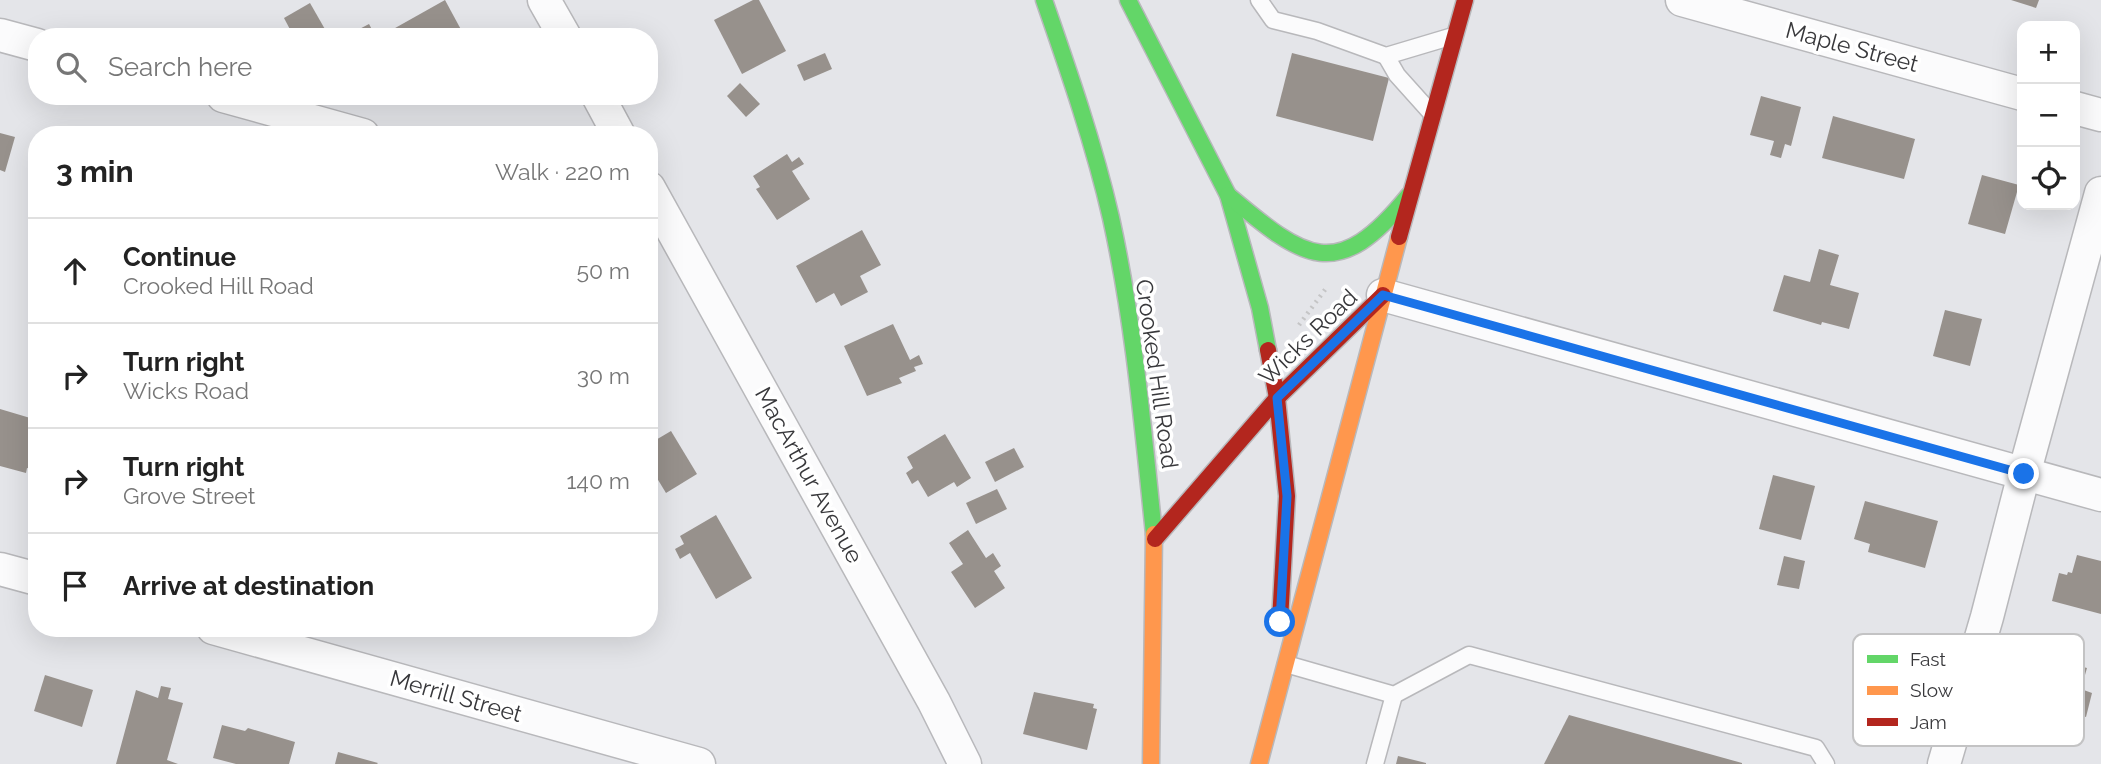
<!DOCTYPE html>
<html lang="en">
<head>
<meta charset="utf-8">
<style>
  body { margin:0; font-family:Raleway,sans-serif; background:#f6f6f6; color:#222 }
  .controls { position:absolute; right:21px; top:21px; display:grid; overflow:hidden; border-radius:14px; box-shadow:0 7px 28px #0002 }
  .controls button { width:63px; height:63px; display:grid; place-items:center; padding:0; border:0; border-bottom:2px solid #e0e0e0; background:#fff; color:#222; font:35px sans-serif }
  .stop { position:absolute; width:21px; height:21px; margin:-16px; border:5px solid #1a73e8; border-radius:50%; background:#fff }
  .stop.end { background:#1a73e8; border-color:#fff; box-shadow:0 2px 7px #0008 }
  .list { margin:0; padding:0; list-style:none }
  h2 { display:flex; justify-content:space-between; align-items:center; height:91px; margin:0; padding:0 28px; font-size:30px }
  h2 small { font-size:23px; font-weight:400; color:#767676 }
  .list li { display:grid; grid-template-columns:46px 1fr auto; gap:21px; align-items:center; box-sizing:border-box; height:105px; padding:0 28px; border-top:2px solid #e0e0e0 }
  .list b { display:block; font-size:26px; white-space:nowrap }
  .list p { margin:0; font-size:23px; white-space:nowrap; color:#767676 }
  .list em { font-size:23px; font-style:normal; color:#767676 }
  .icon { flex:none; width:38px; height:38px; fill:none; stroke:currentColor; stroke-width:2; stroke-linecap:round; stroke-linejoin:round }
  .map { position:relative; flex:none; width:2101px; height:764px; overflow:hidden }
  .search { position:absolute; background:#fff; box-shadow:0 7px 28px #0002; left:28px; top:28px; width:630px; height:77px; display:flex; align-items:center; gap:18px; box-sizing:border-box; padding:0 24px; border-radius:28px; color:#767676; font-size:26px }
  .panel { position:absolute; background:#fff; box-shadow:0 7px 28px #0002; left:28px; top:126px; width:630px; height:511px; border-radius:28px }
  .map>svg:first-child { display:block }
  .building { fill:#97918c }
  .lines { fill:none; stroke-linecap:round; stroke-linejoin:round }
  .lane-casing { stroke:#b8b8bb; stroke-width:19 }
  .street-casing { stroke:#b8b8bb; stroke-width:35 }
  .fast-casing { stroke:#b8b8bb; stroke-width:19 }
  .slow-casing { stroke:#b8b8bb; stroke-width:19 }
  .jam-casing { stroke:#b8b8bb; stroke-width:19 }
  .path { stroke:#c5c5c6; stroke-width:4.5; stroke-dasharray:2 5; stroke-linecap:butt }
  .lane { stroke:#fbfbfc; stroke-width:16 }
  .street { stroke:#fbfbfc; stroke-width:32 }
  .fast { stroke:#63d668; stroke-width:16 }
  .slow { stroke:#ff974d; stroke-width:16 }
  .jam { stroke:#b3261e; stroke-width:16 }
  .route { stroke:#1a73e8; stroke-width:9 }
  .labels { text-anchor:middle; stroke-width:7; stroke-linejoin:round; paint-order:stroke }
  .street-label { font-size:23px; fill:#38383b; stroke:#fff }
  .key { fill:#fff; stroke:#c3c3c4; stroke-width:2 }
  .key-label { font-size:19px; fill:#38383b }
</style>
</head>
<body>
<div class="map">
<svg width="2101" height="764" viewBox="0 0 2101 764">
  <rect width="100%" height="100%" fill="#e4e5e9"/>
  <g class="building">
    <polygon points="445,0 465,37 390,37 388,32"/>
    <polygon points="753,0 759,0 786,51 742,74 714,20"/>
    <polygon points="2011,0 2039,0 2036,8"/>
    <polygon points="310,3 326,31 316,37 294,37 284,18"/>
    <polygon points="369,24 376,37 350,37 348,35"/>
    <polygon points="825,53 832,69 804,81 797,65"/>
    <polygon points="1292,53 1389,78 1373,141 1276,116"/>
    <polygon points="740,83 760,104 746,117 727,96"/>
    <polygon points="1761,96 1801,107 1791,146 1785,144 1781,158 1770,155 1774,141 1750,135"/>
    <polygon points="1833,116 1915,139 1904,179 1822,158"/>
    <polygon points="0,133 15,137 5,172 0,170"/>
    <polygon points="787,154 792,162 799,157 804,164 792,171 810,199 777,220 756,189 760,187 753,176"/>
    <polygon points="1982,175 2019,185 2005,234 1968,224"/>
    <polygon points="862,230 881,265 860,276 868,292 841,306 834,293 816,303 796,266"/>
    <polygon points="1819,249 1839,255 1830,285 1859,293 1849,329 1822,322 1821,325 1773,311 1784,275 1810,282"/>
    <polygon points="1945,310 1982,319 1970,366 1933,356"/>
    <polygon points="893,324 910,360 919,355 923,364 914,367 916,371 899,378 902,383 867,396 844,346"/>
    <polygon points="0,409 37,420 37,470 27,468 26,473 0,466"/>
    <polygon points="671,431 697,474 666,493 649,465 649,444"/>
    <polygon points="945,434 971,478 957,487 954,482 928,497 918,480 912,484 906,473 913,468 907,457"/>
    <polygon points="1014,448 1024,467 995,482 985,462"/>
    <polygon points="1773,475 1815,486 1801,540 1759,529"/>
    <polygon points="997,489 1007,509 976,524 966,503"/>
    <polygon points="1865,501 1938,521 1925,568 1868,552 1870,544 1854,539"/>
    <polygon points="716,515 752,578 716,599 690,553 680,559 675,549 684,544 680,536"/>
    <polygon points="968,530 986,558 993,553 1001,566 994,571 1005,588 975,608 951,572 963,564 949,543"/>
    <polygon points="2077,555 2101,561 2101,614 2052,601 2059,573 2067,575 2068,572 2072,573"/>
    <polygon points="1784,556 1805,561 1799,589 1777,585"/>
    <polygon points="2051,658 2087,668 2081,689 2092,693 2086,717 2061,710 2059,718 2048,715 2050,709 2023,701 2032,666 2048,670"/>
    <polygon points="45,675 93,690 82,727 34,711"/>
    <polygon points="161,686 171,688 168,699 183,703 167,760 178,764 116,764 136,690 158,698"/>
    <polygon points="1034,692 1094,704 1093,708 1097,709 1087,750 1023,734"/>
    <polygon points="1569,715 1742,763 1742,764 1544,764"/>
    <polygon points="222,725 245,731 248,728 295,742 289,764 236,764 213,758"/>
    <polygon points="338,752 378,763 377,764 335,764"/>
    <polygon points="1398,756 1426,763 1426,764 1396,764"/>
  </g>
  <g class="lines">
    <g class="lane-casing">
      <g id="lane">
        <polyline points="1259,0 1273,20 1317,31 1386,56 1453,36"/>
        <polyline points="1386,56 1397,75 1432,114"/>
        <polyline points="1286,664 1394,695 1469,655 1816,748 1826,764"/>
        <polyline points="1375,764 1394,695"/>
      </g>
    </g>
    <g class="street-casing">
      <g id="street">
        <polyline points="544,0 565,37"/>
        <polyline points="1682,0 2022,94"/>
        <polyline points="0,35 37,45"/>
        <polyline points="223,96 363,135"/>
        <polyline points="598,96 619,135"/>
        <polyline points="2075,108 2101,115"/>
        <polyline points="649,188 934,702 965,764"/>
        <polyline points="1383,295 2101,495"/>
        <polyline points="0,569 37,579"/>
        <polyline points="213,628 699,764"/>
        <polyline points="1944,764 1987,617 2024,474 2101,193"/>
      </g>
    </g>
    <g class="fast-casing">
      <g id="fast">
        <path d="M1044 0C1069 72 1094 144 1111 218 1134 322 1143 429 1154 534"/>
        <polyline points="1128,0 1228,195 1260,308 1268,350"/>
        <path d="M1228 195C1305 260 1337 284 1409 195"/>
      </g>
    </g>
    <g class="slow-casing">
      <g id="slow">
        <polyline points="1151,764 1154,534"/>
        <polyline points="1259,764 1399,237"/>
      </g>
    </g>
    <g class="jam-casing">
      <g id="jam">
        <polyline points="1399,237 1465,0"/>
        <polyline points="1268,350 1277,398 1287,496 1280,621"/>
        <polyline points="1155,539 1277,398 1383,295"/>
      </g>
    </g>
    <polyline class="path" points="1299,325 1327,287"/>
    <use href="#lane" class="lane"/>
    <use href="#street" class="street"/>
    <use href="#fast" class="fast"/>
    <use href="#slow" class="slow"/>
    <use href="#jam" class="jam"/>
  </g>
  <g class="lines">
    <polyline class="route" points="1280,622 1287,496 1277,398 1383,295 2024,474"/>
  </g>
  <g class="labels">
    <g class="street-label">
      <text transform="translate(1852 47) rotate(15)" y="8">Maple Street</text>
      <text transform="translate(1308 337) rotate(-44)" y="8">Wicks Road</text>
      <text transform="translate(1157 374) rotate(82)" y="8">Crooked Hill Road</text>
      <text transform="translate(809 475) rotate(61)" y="8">MacArthur Avenue</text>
      <text transform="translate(456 696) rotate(16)" y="8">Merrill Street</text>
    </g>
  </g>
  <rect x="1853" y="634" width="231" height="112" rx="10" class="key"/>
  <rect x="1867" y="655" width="31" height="8" fill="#63d668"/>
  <rect x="1867" y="686" width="31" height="9" fill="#ff974d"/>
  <rect x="1867" y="718" width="31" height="8" fill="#b3261e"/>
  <g class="key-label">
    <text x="1910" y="666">Fast</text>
    <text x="1910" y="697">Slow</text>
    <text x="1910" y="729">Jam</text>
  </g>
</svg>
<div class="controls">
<button>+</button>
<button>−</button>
<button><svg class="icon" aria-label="locate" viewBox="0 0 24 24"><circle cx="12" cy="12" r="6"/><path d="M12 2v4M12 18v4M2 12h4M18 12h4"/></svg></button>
</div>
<div class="stop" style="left:1280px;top:622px"></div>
<div class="stop end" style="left:2024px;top:474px"></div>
<div class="search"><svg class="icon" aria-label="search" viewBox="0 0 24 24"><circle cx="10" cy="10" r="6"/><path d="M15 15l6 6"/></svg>Search here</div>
<section class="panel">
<h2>3 min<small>Walk · 220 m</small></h2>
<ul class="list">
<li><svg class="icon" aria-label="ahead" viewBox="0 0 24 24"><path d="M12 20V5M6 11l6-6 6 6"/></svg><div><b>Continue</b><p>Crooked Hill Road</p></div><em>50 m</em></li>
<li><svg class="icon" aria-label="right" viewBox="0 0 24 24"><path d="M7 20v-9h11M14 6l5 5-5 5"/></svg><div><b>Turn right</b><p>Wicks Road</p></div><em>30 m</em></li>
<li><svg class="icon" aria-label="right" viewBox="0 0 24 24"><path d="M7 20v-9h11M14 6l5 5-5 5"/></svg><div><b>Turn right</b><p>Grove Street</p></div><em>140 m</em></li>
<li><svg class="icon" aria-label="arrive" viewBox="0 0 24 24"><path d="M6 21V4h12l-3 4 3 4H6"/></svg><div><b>Arrive at destination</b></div></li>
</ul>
</section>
</div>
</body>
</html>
